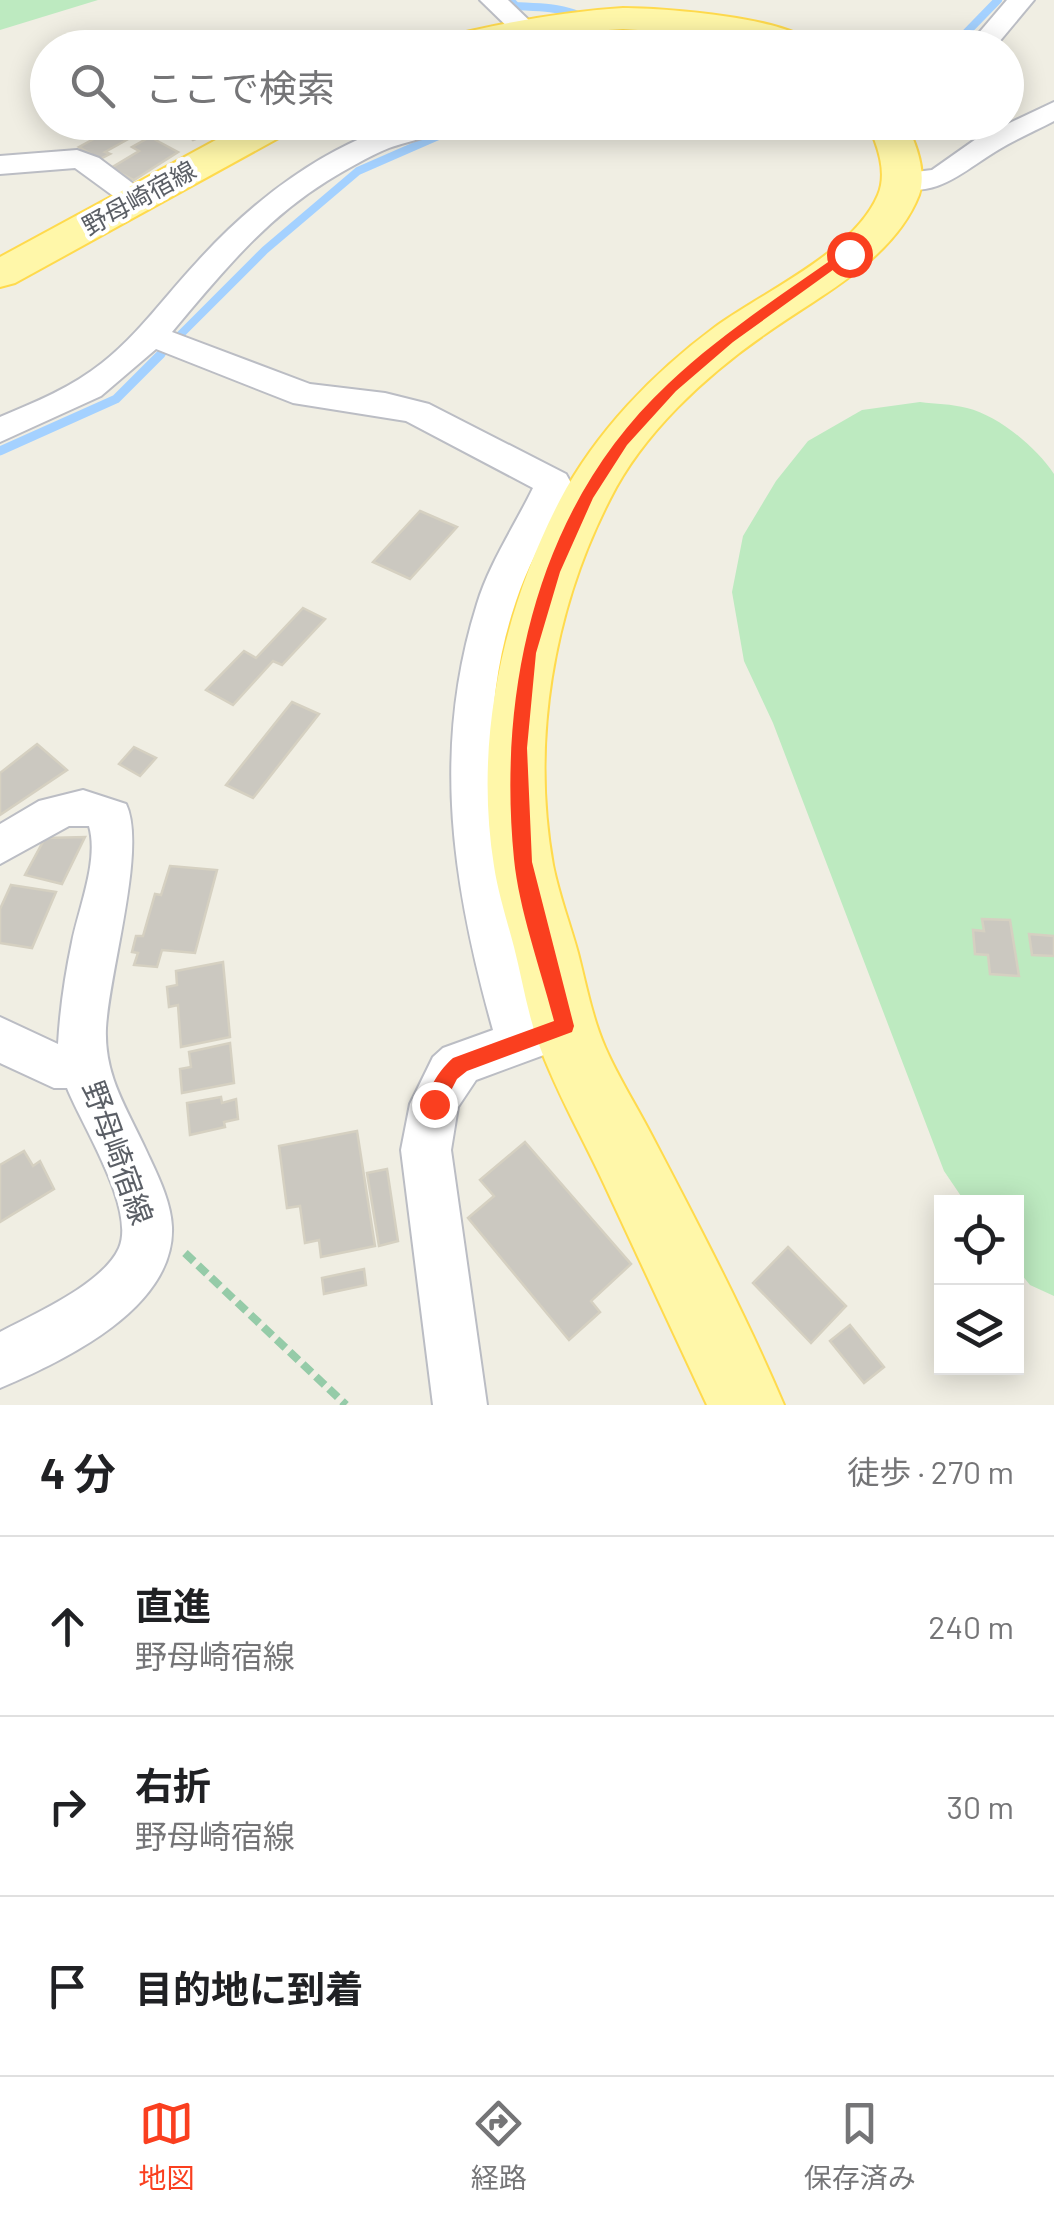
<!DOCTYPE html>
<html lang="ja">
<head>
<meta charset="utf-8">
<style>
  body { margin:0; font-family:Barlow,"Noto Sans JP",sans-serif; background:#f2f2f2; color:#202124 }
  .controls { position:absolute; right:30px; bottom:30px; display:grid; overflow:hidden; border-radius:0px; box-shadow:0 5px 25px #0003 }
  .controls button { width:90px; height:90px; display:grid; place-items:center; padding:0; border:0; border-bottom:2px solid #e0e0e0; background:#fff; color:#202124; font:50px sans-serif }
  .stop { position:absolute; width:30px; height:30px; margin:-22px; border:8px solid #fa3f1f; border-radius:50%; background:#fff }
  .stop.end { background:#fa3f1f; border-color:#fff; box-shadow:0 2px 10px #0008 }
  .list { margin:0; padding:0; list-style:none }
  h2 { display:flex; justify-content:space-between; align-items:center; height:130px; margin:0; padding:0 40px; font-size:42px }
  h2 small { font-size:32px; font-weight:400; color:#757577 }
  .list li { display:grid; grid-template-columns:65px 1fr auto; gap:30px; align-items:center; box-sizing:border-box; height:180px; padding:0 40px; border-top:2px solid #e0e0e0 }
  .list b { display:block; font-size:38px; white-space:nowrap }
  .list p { margin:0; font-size:32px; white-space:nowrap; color:#757577 }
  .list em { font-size:32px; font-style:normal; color:#757577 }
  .icon { flex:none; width:55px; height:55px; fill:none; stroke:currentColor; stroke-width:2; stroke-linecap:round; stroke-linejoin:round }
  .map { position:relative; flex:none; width:1054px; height:1405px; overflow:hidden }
  .search { position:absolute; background:#fff; box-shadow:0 5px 25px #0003; left:30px; right:30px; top:30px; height:110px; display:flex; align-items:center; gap:25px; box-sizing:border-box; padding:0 35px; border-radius:55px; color:#757577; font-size:38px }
  .sheet { height:670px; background:#fff }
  nav { display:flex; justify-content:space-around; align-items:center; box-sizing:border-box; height:140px; border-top:2px solid #e0e0e0; background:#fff; font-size:28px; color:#757577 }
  nav a { display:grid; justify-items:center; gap:5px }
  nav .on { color:#fa3f1f }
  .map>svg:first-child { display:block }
  .green { fill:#bdeac0 }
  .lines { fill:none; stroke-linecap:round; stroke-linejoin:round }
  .stream-far1 { stroke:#a4d1ff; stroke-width:8 }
  .stream { stroke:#a4d1ff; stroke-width:9 }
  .building { fill:#cbc8c0; stroke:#d5d0c1; stroke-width:2.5 }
  .minor-casing { stroke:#bbbdc4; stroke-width:4 }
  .primary-casing { stroke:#ffda4d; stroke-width:4 }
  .path-far1 { stroke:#95cba8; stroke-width:5; stroke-dasharray:8 4; stroke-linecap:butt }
  .path { stroke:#95cba8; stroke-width:8; stroke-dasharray:12 6; stroke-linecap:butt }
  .minor { fill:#fff; fill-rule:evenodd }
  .primary { fill:#fff7a9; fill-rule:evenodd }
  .route { fill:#fa3f1f }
  .labels { text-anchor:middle; stroke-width:8; stroke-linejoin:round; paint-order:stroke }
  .far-street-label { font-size:25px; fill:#5b5f66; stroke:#fff }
  .street-label { font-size:30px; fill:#5b5f66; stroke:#fff }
</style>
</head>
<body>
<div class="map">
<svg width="1054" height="1405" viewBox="0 0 1054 1405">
  <rect width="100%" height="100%" fill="#f0eee3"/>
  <g class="green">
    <polygon points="0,0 98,0 0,30"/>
    <path d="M920 402C935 404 952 404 967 408 999 416 1036 447 1054 474V1296L1030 1285 1017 1269 1016 1202H965L944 1171 773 723 744 661 732 592 743 536 776 481 808 441 862 410Z"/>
  </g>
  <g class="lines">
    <g class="stream-far1">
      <path d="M510 0 516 6C553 8 592 6 605 48"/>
      <polyline points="942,48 962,37 998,0"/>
      <polyline points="158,357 265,250 358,171 445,133 490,122"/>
    </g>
    <polyline class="stream" points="0,451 116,399 161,354"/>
  </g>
  <g class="building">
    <polygon points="633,32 650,48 621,48 618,44 625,42 618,36"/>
    <polygon points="125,122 138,122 148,128 105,152 110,154 100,159 79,147"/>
    <polygon points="214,122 204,127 211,133 193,140 175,123"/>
    <polygon points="150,137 178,152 134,180 111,168 139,151 132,147"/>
    <polygon points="420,511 457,527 410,579 373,562"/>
    <polygon points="303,608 325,619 282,665 273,661 233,705 206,690 244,651 256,658"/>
    <polygon points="292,702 319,714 253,798 226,785"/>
    <polygon points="37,744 67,770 0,815 0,773"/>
    <polygon points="134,747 156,758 140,776 119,764"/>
    <polygon points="85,837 62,884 25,875 45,838"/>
    <polygon points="170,866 217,870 195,953 162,950 157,967 134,965 138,953 132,952 136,936 143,936 155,894 161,895"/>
    <polygon points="11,885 56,892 32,948 0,943 0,909"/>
    <polygon points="982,919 1010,920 1019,976 990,974 988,955 975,954 973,930 984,931"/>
    <polygon points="1029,934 1054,936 1054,956 1032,955"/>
    <polygon points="223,962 230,1037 181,1047 178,1005 169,1007 167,987 177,985 176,971"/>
    <polygon points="230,1043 234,1083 182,1093 180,1069 191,1067 189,1052"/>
    <polygon points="221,1097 222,1103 236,1099 238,1119 224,1122 225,1127 190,1135 187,1103"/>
    <polygon points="357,1131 375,1246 321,1257 319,1240 305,1243 300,1206 287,1208 279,1146"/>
    <polygon points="525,1142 631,1264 591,1301 600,1312 569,1340 468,1218 494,1196 480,1180"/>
    <polygon points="24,1151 33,1166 40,1161 54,1189 0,1222 0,1165"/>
    <polygon points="387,1169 398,1241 379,1246 367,1173"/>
    <polygon points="788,1247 846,1306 811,1343 753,1283"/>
    <polygon points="364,1269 366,1285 324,1294 322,1278"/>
    <polygon points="850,1325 884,1367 864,1383 830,1341"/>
  </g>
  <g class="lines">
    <g class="minor-casing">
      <g id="minor">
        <polygon points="480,0 508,0 537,28 524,36 515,34"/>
        <polygon points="1007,0 1034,0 994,48 966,48"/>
        <polygon points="586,27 595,29 600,48 574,48 573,35"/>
        <path d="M1054 102V121C1035 131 1016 139 998 150 961 172 939 199 891 187L886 181 891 175 932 170 976 139Z"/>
        <path d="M406 122H453C441 136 407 141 389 148 367 157 347 169 327 181 264 220 219 276 172 332L310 384 385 393 429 404 566 474 571 483C553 522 529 561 516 601 470 735 496 883 535 1015L543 1012 560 1019 566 1034 560 1049 476 1080 458 1107 451 1150 487 1405H433L401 1150 410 1104 433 1057 443 1048 493 1030C453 887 431 750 477 604 489 564 515 525 533 488L406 421 293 403 156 349 101 396 0 442V417C36 402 72 387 102 363 139 334 165 296 197 262 253 200 325 145 406 122Z"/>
        <polygon points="527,122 562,122 548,130 531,128"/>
        <polygon points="77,150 99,158 147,194 152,200 147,206 127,206 75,168 0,174 0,156"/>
        <path d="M83 790 126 804C147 847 109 972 106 1028 104 1075 126 1107 145 1148 156 1172 171 1200 172 1227 175 1308 64 1361 0 1388V1332C34 1314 103 1284 119 1248 136 1209 82 1126 67 1088H54L0 1063V1017L58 1044C60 1009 65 975 72 942 79 907 99 860 89 826H69L0 864V824L39 801Z"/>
      </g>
    </g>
    <g class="primary-casing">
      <g id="primary">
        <path d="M623 8C661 8 796 17 817 48H762L712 35 623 29 579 32 491 48H428L433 40C496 24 558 12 623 8Z"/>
        <polygon points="249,122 298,122 293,130 15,283 0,287 0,257"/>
        <path d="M867 122H905C916 143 927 172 919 195 893 261 818 296 764 335 705 376 643 433 610 499 553 610 531 742 553 865 559 895 570 924 578 953 586 984 592 1017 605 1047 618 1077 636 1105 651 1134 697 1222 745 1313 784 1405H707C673 1332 639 1259 605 1186 583 1138 556 1092 538 1042 527 1011 522 978 514 947 507 920 498 893 494 866 474 741 502 612 560 500 596 432 653 373 715 327 763 292 854 252 878 195 888 172 877 144 867 122Z"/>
      </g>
    </g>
    <polyline class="path-far1" points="942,122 959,131"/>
    <polyline class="path" points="185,1253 346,1405"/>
    <use href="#minor" class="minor"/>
    <use href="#primary" class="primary"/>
  </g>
  <path class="route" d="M844 251 855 254 733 342 676 391 627 445 593 498 560 572 536 653 527 748 532 862 574 1026 572 1032 467 1071 457 1079 441 1110H427C423 1094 440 1069 453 1058L554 1021C541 970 519 910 514 859 497 687 538 505 668 384 722 333 784 293 844 251Z"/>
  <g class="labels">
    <g class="far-street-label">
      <text transform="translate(139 198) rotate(-29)" y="9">野母崎宿線</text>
    </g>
    <g class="street-label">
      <text transform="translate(117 1153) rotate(70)" y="10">野母崎宿線</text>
    </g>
  </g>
</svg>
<div class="controls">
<button><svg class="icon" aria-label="locate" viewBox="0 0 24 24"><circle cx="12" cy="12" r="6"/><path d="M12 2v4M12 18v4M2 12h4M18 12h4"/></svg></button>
<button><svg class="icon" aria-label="layers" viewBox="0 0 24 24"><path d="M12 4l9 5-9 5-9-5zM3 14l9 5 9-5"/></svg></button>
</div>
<div class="stop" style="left:849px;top:254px"></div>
<div class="stop end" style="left:434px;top:1104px"></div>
<div class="search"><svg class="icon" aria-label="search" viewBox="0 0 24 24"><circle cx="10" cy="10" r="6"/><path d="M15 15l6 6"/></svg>ここで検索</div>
</div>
<section class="sheet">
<h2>4 分<small>徒歩 · 270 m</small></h2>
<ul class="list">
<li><svg class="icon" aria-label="ahead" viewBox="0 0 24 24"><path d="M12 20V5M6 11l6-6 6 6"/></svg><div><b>直進</b><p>野母崎宿線</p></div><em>240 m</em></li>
<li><svg class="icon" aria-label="right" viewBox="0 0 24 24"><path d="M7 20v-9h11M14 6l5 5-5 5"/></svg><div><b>右折</b><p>野母崎宿線</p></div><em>30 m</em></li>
<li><svg class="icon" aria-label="arrive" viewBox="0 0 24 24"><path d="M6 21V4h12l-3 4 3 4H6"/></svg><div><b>目的地に到着</b></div></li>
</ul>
</section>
<nav>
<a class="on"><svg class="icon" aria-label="map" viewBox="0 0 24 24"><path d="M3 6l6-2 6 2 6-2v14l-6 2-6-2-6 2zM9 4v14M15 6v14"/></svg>地図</a>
<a><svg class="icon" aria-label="directions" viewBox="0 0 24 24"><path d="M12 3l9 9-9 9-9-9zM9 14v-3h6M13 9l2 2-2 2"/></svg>経路</a>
<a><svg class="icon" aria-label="saved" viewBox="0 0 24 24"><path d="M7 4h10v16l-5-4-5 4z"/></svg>保存済み</a>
</nav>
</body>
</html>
